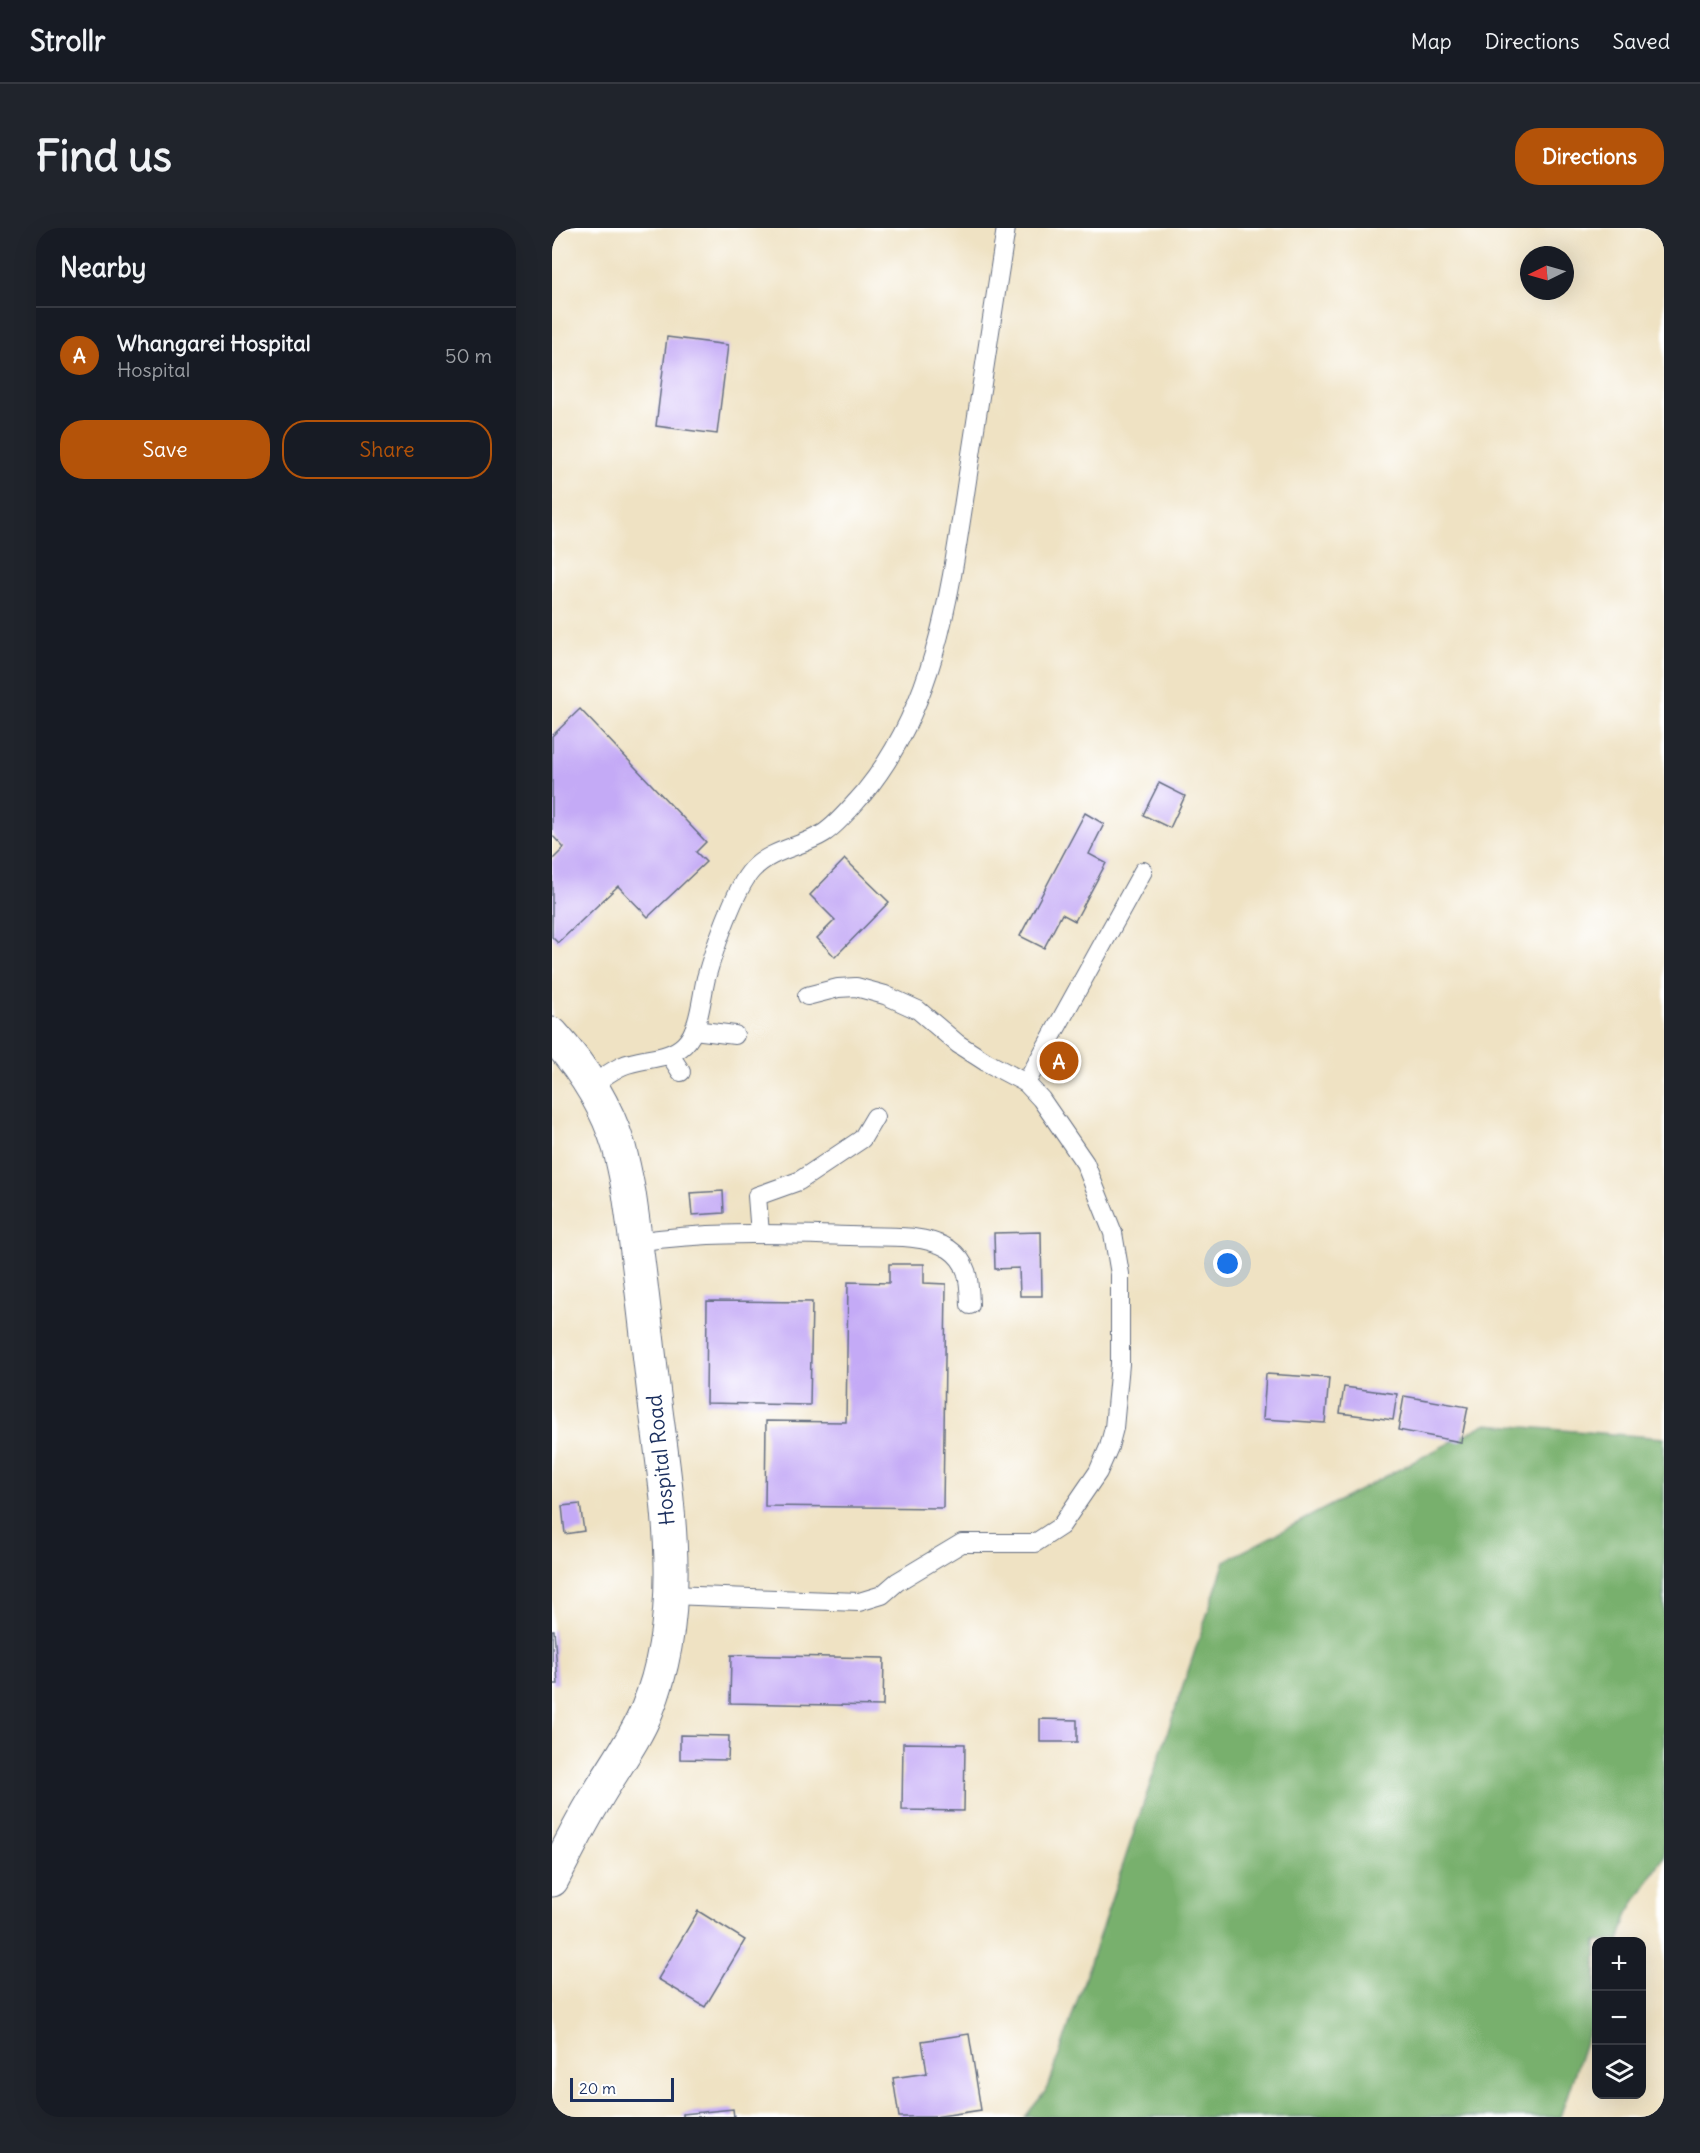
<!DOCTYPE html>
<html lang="en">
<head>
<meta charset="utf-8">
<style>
  body { margin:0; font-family:Delius,sans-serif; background:#20242c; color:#f1f3f6 }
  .controls { position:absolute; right:18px; bottom:18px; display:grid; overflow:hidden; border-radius:12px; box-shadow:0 6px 24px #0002 }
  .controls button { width:54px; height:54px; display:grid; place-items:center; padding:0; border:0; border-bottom:2px solid #363941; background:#171b24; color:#f1f3f6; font:30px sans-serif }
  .compass { position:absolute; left:968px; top:18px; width:54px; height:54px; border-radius:50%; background:#171b24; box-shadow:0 6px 24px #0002; rotate:265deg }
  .scale { position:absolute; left:18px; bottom:15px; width:104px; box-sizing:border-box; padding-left:6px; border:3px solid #1b2f5e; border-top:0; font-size:16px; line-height:21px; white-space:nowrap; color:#1b2f5e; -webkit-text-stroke:4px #fff; paint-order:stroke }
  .you { position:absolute; left:676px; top:1036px; width:21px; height:21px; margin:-15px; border:4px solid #fff; border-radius:50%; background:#1a73e8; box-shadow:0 0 0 9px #1a73e833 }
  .badge { display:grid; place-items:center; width:39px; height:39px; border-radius:50%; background:#b45309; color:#fff; font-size:20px; font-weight:700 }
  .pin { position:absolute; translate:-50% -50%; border:3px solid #fff; box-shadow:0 2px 6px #0006 }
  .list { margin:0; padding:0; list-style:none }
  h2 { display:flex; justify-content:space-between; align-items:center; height:78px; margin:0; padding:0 24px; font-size:26px }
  h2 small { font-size:20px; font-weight:400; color:#9ea1a6 }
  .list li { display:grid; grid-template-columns:39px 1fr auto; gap:18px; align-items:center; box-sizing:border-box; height:96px; padding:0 24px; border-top:2px solid #363941 }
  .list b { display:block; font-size:22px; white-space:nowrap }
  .list p { margin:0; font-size:20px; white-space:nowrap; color:#9ea1a6 }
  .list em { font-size:20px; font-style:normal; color:#9ea1a6 }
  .actions { display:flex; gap:12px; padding:18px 24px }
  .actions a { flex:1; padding:14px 0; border:2px solid #b45309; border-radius:24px; text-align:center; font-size:21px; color:#b45309 }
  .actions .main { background:#b45309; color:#fff }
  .icon { flex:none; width:33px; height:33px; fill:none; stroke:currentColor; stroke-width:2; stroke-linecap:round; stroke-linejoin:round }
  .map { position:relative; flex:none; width:1112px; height:1889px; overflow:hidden; border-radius:24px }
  header { display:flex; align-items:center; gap:36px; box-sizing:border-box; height:84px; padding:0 30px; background:#171b24; border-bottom:2px solid #363941 }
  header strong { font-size:28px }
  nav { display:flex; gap:33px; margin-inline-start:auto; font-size:21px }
  .intro { display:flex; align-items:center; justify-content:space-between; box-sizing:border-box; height:144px; padding:0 36px }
  h1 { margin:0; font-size:42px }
  .button { padding:15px 27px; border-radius:24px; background:#b45309; color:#fff; font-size:21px; font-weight:700 }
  main { display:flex; gap:36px; padding:0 36px }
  aside { flex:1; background:#171b24; border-radius:24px; box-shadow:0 6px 24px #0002 }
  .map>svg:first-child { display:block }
  .forest { fill:#78b06d; stroke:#4a7066; stroke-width:1.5 }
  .building { fill:#c4aaf6 }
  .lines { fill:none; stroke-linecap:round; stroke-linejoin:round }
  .service-casing { stroke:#656e81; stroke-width:20 }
  .minor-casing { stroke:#656e81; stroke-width:35 }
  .service { stroke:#fff; stroke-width:18 }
  .minor { stroke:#fff; stroke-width:33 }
  .labels { text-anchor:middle; stroke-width:4.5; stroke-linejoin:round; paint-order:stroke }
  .street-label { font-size:21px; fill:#1b2f5e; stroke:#fff }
</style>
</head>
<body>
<header>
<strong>Strollr</strong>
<nav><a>Map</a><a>Directions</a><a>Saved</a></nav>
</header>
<div class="intro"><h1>Find us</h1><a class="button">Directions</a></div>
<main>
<aside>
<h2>Nearby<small></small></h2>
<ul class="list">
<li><span class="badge">A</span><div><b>Whangarei Hospital</b><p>Hospital</p></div><em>50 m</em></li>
</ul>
<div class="actions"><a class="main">Save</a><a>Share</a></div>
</aside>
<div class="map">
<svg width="1112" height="1889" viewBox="0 0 1112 1889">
  <rect width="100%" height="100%" fill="#fff"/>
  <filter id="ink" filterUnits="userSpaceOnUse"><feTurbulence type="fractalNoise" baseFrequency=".0167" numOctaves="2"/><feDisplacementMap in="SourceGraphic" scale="12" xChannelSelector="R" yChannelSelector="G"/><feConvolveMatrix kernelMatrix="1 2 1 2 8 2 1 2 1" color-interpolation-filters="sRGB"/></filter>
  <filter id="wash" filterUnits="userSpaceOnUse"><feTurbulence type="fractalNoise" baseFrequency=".008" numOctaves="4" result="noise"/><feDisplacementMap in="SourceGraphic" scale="24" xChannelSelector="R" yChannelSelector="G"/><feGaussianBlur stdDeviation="1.35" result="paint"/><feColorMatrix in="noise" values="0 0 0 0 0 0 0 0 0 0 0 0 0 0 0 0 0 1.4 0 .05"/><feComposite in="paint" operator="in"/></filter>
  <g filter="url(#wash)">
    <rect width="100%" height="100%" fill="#efe2c3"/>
    <polygon class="forest" points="933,1196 1112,1210 1112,1629 1076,1685 1067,1713 1044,1714 1044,1781 1008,1889 473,1889 496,1860 673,1333"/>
    <g id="blocks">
      <g class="building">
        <polygon points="115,109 176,117 165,206 104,198"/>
        <polygon points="28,481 154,614 144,624 154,634 96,689 66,658 6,715 0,709 0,632 12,620 0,607 0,508"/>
        <polygon points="607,555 633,568 618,600 591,587"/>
        <polygon points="533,585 552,596 537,626 554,635 523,693 510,686 492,720 468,708"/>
        <polygon points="293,631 337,674 283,729 265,710 283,692 258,667"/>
        <polygon points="171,963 172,985 140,987 138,965"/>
        <polygon points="489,1004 490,1068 468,1068 467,1040 443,1041 442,1005"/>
        <polygon points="337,1036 372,1036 372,1055 394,1056 391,1280 213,1278 214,1193 294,1194 296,1054 337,1055"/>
        <polygon points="155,1073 260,1074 258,1177 154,1175"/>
        <polygon points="714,1146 777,1150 773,1195 711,1191"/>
        <polygon points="792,1159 845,1166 841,1192 788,1185"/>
        <polygon points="852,1168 916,1179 909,1214 846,1202"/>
        <polygon points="28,1276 32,1303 13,1306 10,1278"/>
        <polygon points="0,1402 2,1402 6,1456 0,1456"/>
        <polygon points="179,1427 332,1430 331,1478 178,1475"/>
        <polygon points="488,1491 525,1492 525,1514 488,1514"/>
        <polygon points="128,1507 177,1508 176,1532 128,1531"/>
        <polygon points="351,1515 413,1516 412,1583 350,1582"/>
        <polygon points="146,1683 193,1712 153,1779 106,1751"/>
        <polygon points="417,1806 429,1882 382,1889 347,1889 341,1850 375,1845 370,1813"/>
        <polygon points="181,1881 182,1889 131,1889 131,1886"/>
      </g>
    </g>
  </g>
  <g filter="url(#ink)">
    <use href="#blocks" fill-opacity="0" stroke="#656e81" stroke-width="1.5"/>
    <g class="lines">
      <g class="service-casing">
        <g id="service">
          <polyline points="142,802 183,807"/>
          <polyline points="118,827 129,844"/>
          <polyline points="474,855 591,643"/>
          <path d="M39 857C49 851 59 843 70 838 90 829 115 833 132 817 148 802 149 770 154 750 161 725 183 660 200 642 219 621 250 619 272 605 287 595 300 578 312 565 389 471 400 348 418 233 430 155 442 78 454 0"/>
          <polyline points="208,1006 205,968 247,953 310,911 323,889"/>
          <path d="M84 1014C155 1003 226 1006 298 1008 327 1009 372 1005 397 1021 418 1035 417 1055 418 1077"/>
          <polyline points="118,1367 307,1374 330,1367 345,1354 410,1315 483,1315 509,1298 546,1244 557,1219 562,1200 568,1136 568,1046 561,1005 533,935 489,871 474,855 434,834 406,816 366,782 333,767 304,759 286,760 255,768"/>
        </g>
      </g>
      <g class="minor-casing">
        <path id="minor" d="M0 806C29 838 54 876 67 919 71 934 74 949 77 965 87 1032 94 1100 102 1167 115 1270 136 1383 95 1482 82 1514 60 1542 43 1572 27 1598 14 1625 0 1652"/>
      </g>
      <use href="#service" class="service"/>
      <use href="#minor" class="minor"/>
    </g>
  </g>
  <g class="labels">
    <g class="street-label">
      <text transform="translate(109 1232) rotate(-96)" y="7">Hospital Road</text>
    </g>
  </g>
</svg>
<div class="controls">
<button>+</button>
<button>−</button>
<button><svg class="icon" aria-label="layers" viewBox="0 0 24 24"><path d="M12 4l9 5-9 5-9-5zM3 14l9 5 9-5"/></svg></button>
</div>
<svg class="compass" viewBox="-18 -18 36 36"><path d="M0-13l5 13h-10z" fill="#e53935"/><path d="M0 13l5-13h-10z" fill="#9ea1a6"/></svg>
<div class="scale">20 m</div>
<div class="you"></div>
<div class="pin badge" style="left:507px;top:833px">A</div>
</div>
</main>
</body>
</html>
